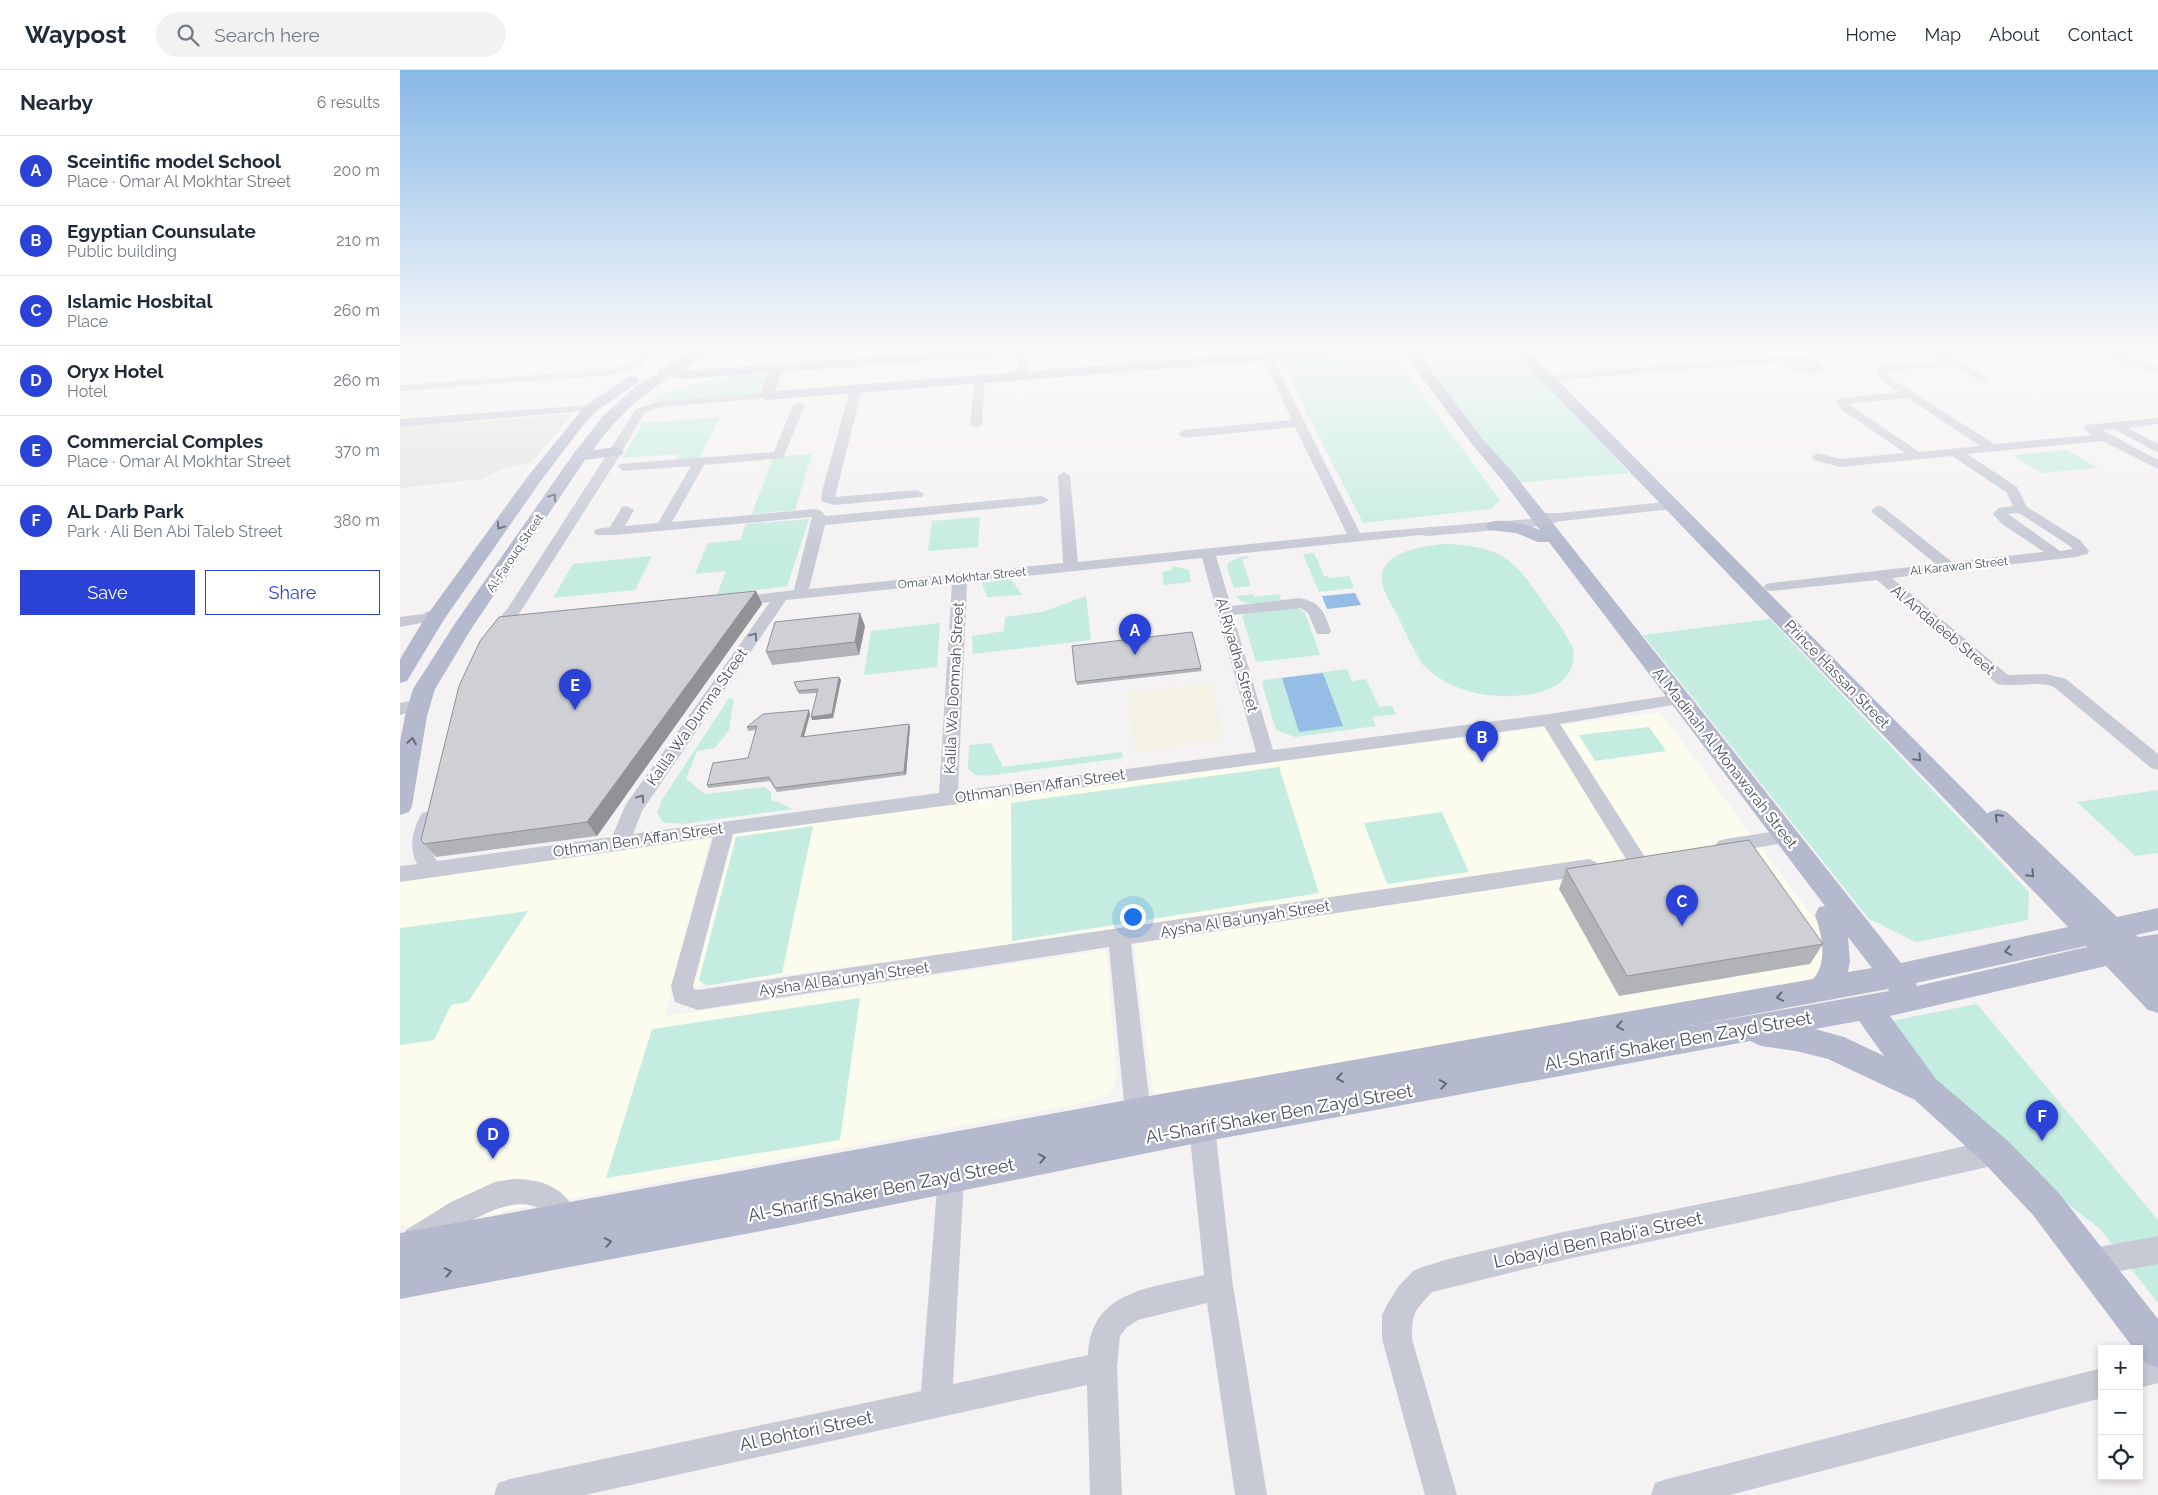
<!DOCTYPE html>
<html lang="en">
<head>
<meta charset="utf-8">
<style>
  body { margin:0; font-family:Raleway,sans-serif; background:#f2f2f3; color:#1f2937 }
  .controls { position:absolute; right:15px; bottom:15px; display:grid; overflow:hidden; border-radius:0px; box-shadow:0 2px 8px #0003 }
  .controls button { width:45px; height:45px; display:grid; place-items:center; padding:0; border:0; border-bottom:1px solid #e0e1e3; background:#fff; color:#1f2937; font:25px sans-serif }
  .you { position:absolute; left:732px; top:846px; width:18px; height:18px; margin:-12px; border:4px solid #fff; border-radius:50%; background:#1a73e8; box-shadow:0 0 0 8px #1a73e833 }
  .badge { display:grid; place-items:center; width:32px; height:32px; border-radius:50%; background:#2a42d6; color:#fff; font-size:16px; font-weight:700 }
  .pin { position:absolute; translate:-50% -41px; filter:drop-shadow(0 1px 2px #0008) }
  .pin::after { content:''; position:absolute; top:26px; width:18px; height:15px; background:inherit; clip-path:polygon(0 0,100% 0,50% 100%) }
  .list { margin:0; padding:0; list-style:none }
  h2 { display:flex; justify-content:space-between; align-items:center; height:65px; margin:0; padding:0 20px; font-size:21px }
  h2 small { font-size:16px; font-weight:400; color:#747a83 }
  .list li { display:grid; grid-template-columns:32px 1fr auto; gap:15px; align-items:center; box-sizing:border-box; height:70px; padding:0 20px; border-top:1px solid #e0e1e3 }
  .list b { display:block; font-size:19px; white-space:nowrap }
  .list p { margin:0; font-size:16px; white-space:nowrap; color:#747a83 }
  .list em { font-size:16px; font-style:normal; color:#747a83 }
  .actions { display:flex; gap:10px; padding:15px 20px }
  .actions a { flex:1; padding:11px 0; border:1px solid #2a42d6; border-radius:0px; text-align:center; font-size:18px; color:#2a42d6 }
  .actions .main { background:#2a42d6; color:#fff }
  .icon { flex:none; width:28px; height:28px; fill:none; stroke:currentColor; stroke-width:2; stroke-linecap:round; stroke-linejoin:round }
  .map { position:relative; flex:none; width:1758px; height:1425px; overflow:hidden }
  header { display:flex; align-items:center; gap:30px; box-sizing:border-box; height:70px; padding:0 25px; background:#fff; border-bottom:1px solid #e0e1e3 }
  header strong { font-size:24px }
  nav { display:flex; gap:28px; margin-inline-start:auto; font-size:18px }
  .search { width:350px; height:45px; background:#f2f2f3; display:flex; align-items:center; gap:12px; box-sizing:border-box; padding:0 18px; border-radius:28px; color:#747a83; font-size:19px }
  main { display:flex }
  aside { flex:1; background:#fff }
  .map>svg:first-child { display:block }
  .commercial { fill:#fbfbee }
  .education { fill:#e5e4e3 }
  .green { fill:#c5ece0 }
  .sand { fill:#f3f2e5 }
  .water { fill:#96bde5 }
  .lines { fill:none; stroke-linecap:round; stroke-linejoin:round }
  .minor { fill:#c7cad5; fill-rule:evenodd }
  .major { fill:#b4b9cd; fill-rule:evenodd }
  .wall { fill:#b2b3b7 }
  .shaded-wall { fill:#919295 }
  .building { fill:#cfd0d5; stroke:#919295 }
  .oneway { stroke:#656a7a }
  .oneway2 { stroke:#767a88 }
  .labels { text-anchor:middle; stroke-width:4.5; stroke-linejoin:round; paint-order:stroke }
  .far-street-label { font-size:12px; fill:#4b4f5e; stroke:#fff }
  .street-label { font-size:15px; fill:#4b4f5e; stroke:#fff }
  .near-street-label { font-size:18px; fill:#4b4f5e; stroke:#fff }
</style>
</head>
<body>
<header>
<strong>Waypost</strong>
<div class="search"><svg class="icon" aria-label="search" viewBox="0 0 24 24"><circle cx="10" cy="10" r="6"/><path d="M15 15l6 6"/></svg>Search here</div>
<nav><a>Home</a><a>Map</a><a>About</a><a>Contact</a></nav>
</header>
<main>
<aside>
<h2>Nearby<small>6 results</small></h2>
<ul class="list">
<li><span class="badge">A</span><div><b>Sceintific model School</b><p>Place · Omar Al Mokhtar Street</p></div><em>200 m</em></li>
<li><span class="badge">B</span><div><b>Egyptian Counsulate</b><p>Public building</p></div><em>210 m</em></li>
<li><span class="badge">C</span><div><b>Islamic Hosbital</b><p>Place</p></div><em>260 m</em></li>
<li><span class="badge">D</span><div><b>Oryx Hotel</b><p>Hotel</p></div><em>260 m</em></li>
<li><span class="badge">E</span><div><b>Commercial Comples</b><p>Place · Omar Al Mokhtar Street</p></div><em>370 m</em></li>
<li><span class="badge">F</span><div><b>AL Darb Park</b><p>Park · Ali Ben Abi Taleb Street</p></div><em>380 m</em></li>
</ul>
<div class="actions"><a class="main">Save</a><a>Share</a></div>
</aside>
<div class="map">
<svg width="1758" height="1425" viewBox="0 0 1758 1425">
  <rect width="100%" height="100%" fill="#f4f2f2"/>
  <g class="commercial">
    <polygon points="1260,642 1454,902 758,1027 752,1017 732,858 292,918 335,762"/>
    <polygon points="310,768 265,946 706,880 717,1007 711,1023 693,1030 672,1035 15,1158 0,1155 0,812"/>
  </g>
  <polygon class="education" points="172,344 132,392 105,398 82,409 0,418 0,357"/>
  <g class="green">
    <polygon points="715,279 842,279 844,285 718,294"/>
    <polygon points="1001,279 1110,279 1121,285 1229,403 1113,413"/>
    <polygon points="1599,282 1619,290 1616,293 1609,292 1612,295 1608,296 1598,292 1571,294 1568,292 1597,288 1593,285"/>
    <polygon points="992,283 1100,430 1091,439 963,453 880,290"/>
    <path d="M368 303 359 324 246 332C285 313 325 306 368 303Z"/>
    <polygon points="320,347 299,389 276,390 279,384 222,388 243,353"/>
    <polygon points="1667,380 1698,398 1641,403 1612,385"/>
    <polygon points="412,384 395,440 352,444 373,387"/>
    <polygon points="580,447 578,477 528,481 532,451"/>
    <polygon points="409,449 387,516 317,525 326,501 295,504 308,473 340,470 346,454"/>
    <path d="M1048 474C1105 477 1115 491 1146 536 1155 549 1166 563 1173 578 1181 629 1105 631 1072 622 1053 617 1036 608 1022 594 1013 579 1006 563 998 547 993 536 984 524 982 512 978 481 1027 475 1048 474Z"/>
    <polygon points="914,483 924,506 933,508 949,506 954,518 919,522 903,484"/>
    <polygon points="252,486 235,520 153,528 173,494"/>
    <polygon points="847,486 848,488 842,489 851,516 834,518 827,497 828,493 840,487"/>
    <polygon points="772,496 789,500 791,512 764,515 762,502 772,500"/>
    <polygon points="611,509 622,525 587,527 582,513"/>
    <path d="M853 524 854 527 879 524 881 530C868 531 843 539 836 526Z"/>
    <polygon points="686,526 691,570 573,584 572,566 604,561 605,547 642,542"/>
    <polygon points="894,537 899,538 905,543 920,585 856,592 842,546 851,541"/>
    <polygon points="1370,549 1629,822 1628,850 1516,872 1469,849 1243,565"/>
    <polygon points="540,553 537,597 464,605 471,561"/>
    <polygon points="947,599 952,611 966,609 979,637 992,636 996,644 972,647 976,656 895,667 876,660 862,614 864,610"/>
    <polygon points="329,628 334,629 329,660 315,678 297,681 286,709 305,724 365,717 371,722 371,731 378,732 392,739 282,754 262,752 257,742 262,730"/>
    <polygon points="1249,657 1266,681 1195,691 1179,665"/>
    <polygon points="591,673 603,697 722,682 723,688 585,706 576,705 568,699 569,675"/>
    <polygon points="879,697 919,823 612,871 611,733"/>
    <polygon points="1758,720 1758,783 1735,786 1677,732"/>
    <polygon points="1042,742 1069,802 987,814 964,753"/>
    <polygon points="413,756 382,903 306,916 299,910 336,767"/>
    <polygon points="128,841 68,932 51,935 34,970 0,975 0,858"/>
    <polygon points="460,928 440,1070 206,1108 252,959"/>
    <polygon points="1577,934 1758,1150 1758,1233 1700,1159 1633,1107 1552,1035 1491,951"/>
  </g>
  <polygon class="sand" points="812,612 822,665 814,671 736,682 727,623"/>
  <g class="water">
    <polygon points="955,523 961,535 927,539 922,526"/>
    <polygon points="923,603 943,656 899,662 882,608"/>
  </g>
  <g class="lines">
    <g class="minor">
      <polygon points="52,279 106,279 101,282 0,289 0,283"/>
      <path d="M239 279H249C247 299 230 301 213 305L0 321V315L212 299 237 290Z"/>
      <polygon points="487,279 497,279 493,287 489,288 484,285"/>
      <polygon points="618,279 627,281 628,307 623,310 618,307"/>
      <path d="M1525 279H1538L1587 308 1586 310H1578L1553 296 1488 301 1489 307 1594 374 1692 365 1683 358 1685 355 1758 348V354L1728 358 1758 374V383L1714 359 1702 360 1758 390V399L1703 371 1567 384 1617 417 1627 437 1680 470 1689 481 1687 484 1676 487 1492 508 1608 605 1646 604 1666 609 1758 684V700L1751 698 1654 617C1636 610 1616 618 1597 614L1477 510 1371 521 1366 520 1364 517 1366 514 1371 513 1536 494 1473 443 1471 440 1478 436 1483 437 1552 492 1644 482 1602 454 1593 444 1598 438 1613 436 1606 422 1552 386 1440 397 1414 390 1412 387 1418 383 1440 389 1505 383 1442 340 1435 331 1441 328 1499 322 1480 310 1478 300 1485 295 1543 291ZM1508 328 1580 376 1519 382 1449 334ZM1619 443 1670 476 1673 479 1660 481 1608 444Z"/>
      <path d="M1699 279C1718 279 1739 291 1758 297V303L1724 293Z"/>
      <path d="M867 284 872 287 960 463 1142 448 1143 443H1160L1273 431 1278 432 1280 435 1278 438 1273 439 1161 451 1143 456 1028 466 1020 465 816 486 831 536 899 528C921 532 924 542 931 561L929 564H917L908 543 901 538 833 545 873 680 1149 644 1279 624 1285 625 1288 629 1285 633 1279 634 1160 654 1243 784 1246 789 1243 794 1236 797 1229 794 1144 656 333 764 293 916 294 919 298 920 1189 789 1196 792 1199 797 1196 802 1189 805 731 874 751 1043 747 1051 738 1055 729 1051 725 1043 709 877 298 940 275 932 271 916 313 767 0 812V796L17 794C8 778 13 758 22 743L29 741 36 743 39 748C35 761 26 779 37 791L212 767 226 734 370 532 335 536 330 534 327 531 330 528 394 520 412 447 215 465H196L194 462 196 459 210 457 222 437 227 436 234 440 225 456 258 453 291 396 224 401 218 397 220 394 374 382 393 335 399 332 405 335 383 388 304 395 272 452 415 439 420 440 426 446 642 426 649 430 642 434 425 455 409 519 663 493 658 406 664 402 670 406 678 492 947 464 895 357 784 368 778 364 784 360 892 350 862 287ZM802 488 856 682 558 721 567 512ZM552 513 539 723 233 764 242 741 386 530Z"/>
      <path d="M1394 285 1413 288 1427 299C1413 311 1394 300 1381 292L1159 310 1154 307 1159 304ZM1394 291 1405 292 1413 297 1405 298Z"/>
      <polygon points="580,307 585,310 582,354 576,358 570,354 575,310"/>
      <polygon points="456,316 462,319 435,427 517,420 524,424 522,427 435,435 423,432 421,429 423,418 450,319"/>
      <polygon points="366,323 370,324 372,326 370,328 261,337 244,343 222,382 119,544 100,567 88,567 86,564 108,538 236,339 261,331"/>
      <polygon points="191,335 197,338 195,340 0,357 0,349"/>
      <polygon points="40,536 45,538 48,541 32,551 0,557 0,547 23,544"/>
      <polygon points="20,629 26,630 29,634 26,638 0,645 0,633"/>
      <polygon points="1371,762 1378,764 1381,769 1378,774 1325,783 1318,781 1315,776 1318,771 1325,769"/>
      <path d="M802 1045 811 1048 815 1057 833 1216 867 1425H835L807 1233 738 1250 727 1257 720 1266 717 1297 722 1425H690L687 1315 185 1425H94L98 1413 110 1409 521 1321 538 1106 542 1097 551 1093 560 1097 564 1106 553 1314 688 1285C691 1219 753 1218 804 1205L789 1057 793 1048Z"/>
      <path d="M1596 1069 1605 1073 1609 1082 1605 1091 1596 1095 1403 1139 1163 1190 1032 1222C1014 1242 1012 1242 1012 1269L1057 1425H1025L982 1269V1245L987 1235 998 1217 1013 1201 1023 1197 1048 1189 1163 1162 1403 1113Z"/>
      <path d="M113 1109C146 1109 167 1119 180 1150L176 1160 166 1164C150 1157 151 1144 138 1138 107 1122 51 1162 26 1180L16 1184 6 1180 2 1170 6 1160 51 1132 95 1112Z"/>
      <polygon points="1758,1166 1758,1194 1693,1206 1683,1202 1679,1192 1683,1182 1693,1178"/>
      <polygon points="1758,1283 1758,1313 1739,1318 1739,1288"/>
      <polygon points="1702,1298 1702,1328 1330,1425 1251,1425 1255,1413 1267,1409"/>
    </g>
    <g class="major">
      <path d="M296 279H311L280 301 584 279H649L643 283 382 302 375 321 914 279H974L968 283 366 330 359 326 368 303 279 309 270 307C236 329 216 348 193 380L216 377 221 379 224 382 221 385 185 390 73 556 35 619 27 646 12 736 9 742 0 745V672L5 646 13 619 56 552 174 383 203 346 235 317 258 303 259 299 265 298Z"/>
      <path d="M995 279H1011L1017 282 1081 367 1114 404 1501 893 1668 857 1124 292 1109 279H1124L1134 286 1588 744 1589 742 1598 739 1607 742 1717 847 1758 838V860L1736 865 1738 867 1758 864V943L1748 940 1706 896 1490 946 1536 1009 1608 1071 1657 1121 1758 1249V1298C1748 1294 1739 1291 1739 1279H1734L1633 1145 1584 1093 1515 1030 1428 989 1396 981 1361 976 1350 971 802 1072 382 1157 0 1229V1163L738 1028 1413 909C1428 893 1422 864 1415 845L1419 837 1425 836 1149 472H1138L1116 463 1089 460 1086 456 1089 452C1106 448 1124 454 1140 460L1102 410 1071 373 1007 288ZM1448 867 1472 898 1448 902 1450 891ZM1686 876 1687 877 1517 916 1516 913ZM1488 919 1489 921 1290 956ZM1459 951 1484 986 1444 967 1415 959Z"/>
      <polygon points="233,306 240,310 238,313 196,341 184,354 140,412 45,548 7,611 0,613 0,589 25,548 128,406 186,335 228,307"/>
    </g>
  </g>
  <g class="wall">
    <polygon points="356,521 362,534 197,766 36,787 21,770"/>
    <polygon points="465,556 459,585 372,595 366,582"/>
    <polygon points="672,576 801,598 802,601 677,615"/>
    <polygon points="439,607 441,610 433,648 412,650 417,623 399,624 394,612"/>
    <polygon points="410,644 404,667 509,654 510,657 506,705 377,722 370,711 308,718 307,715 348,688 356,660 348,661 347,657"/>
    <polygon points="1166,799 1423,874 1410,894 1219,926 1159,819"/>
  </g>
  <g class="shaded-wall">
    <polygon points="356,521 362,534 197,766 187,752"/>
    <polygon points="460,543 465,556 459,585 455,572"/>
    <polygon points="439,607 441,610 433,648 412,650 411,647"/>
    <polygon points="409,640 410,644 403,670 401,667"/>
    <polygon points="509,654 510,657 506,705 504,702"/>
  </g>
  <g class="building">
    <polygon points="356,521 187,752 24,774 21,770 59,616 80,571 99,547"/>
    <polygon points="460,543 455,572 366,582 375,552"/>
    <polygon points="792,562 801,598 676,612 672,576"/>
    <polygon points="439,607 432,644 411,647 418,619 398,621 394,612"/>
    <polygon points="409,640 401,667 509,654 504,702 375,718 369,707 307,715 313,693 348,688 357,656 347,657 363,644"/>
    <polygon points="1349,770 1423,874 1227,906 1166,799"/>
  </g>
  <defs><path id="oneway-chevron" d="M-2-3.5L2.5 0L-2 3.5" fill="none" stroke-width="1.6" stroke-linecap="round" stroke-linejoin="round" transform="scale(1.25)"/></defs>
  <g class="oneway">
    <use href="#oneway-chevron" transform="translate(153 427) rotate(-56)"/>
    <use href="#oneway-chevron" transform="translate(100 456) rotate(125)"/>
    <use href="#oneway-chevron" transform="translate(12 671) rotate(-80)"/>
    <use href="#oneway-chevron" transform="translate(1518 688) rotate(46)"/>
    <use href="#oneway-chevron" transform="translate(1598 747) rotate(-135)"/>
    <use href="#oneway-chevron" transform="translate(1631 804) rotate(46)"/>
    <use href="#oneway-chevron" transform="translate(1608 881) rotate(169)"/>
    <use href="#oneway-chevron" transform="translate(1380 927) rotate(170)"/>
    <use href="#oneway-chevron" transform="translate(1220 956) rotate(170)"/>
    <use href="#oneway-chevron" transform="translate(940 1008) rotate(170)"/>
    <use href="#oneway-chevron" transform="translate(1043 1014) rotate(-10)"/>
    <use href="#oneway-chevron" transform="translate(642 1088) rotate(-11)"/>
    <use href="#oneway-chevron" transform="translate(208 1172) rotate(-11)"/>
    <use href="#oneway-chevron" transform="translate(48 1202) rotate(-11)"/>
  </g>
  <g class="oneway2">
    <use href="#oneway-chevron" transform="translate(354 566) rotate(-55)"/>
    <use href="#oneway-chevron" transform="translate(241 728) rotate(-55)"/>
  </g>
  <linearGradient id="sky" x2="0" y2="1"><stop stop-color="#87b8e7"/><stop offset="0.58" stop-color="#faf9f9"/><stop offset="1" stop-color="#faf9f9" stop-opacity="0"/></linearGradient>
  <rect width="1758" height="479" fill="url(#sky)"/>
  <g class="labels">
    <g class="far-street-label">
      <text transform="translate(115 483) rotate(-56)" y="4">Al-Farouq Street</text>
      <text transform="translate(1559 496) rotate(-6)" y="4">Al Karawan Street</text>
      <text transform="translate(562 508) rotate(-6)" y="4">Omar Al Mokhtar Street</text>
    </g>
    <g class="street-label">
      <text transform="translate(1543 560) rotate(40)" y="5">Al Andaleeb Street</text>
      <text transform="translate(837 585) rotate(74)" y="5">Al Riyadha Street</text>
      <text transform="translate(1437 604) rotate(46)" y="5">Prince Hassan Street</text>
      <text transform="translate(554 618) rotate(-87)" y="5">Kalila Wa Domnah Street</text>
      <text transform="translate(297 647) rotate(-55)" y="5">Kalila Wa Dumna Street</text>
      <text transform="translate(1325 688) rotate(52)" y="5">Al Madinah Al Monawarah Street</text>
      <text transform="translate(640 716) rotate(-8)" y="5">Othman Ben Affan Street</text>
      <text transform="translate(238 770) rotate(-8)" y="5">Othman Ben Affan Street</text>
      <text transform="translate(845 849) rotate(-9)" y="5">Aysha Al Ba'unyah Street</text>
      <text transform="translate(444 909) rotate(-8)" y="5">Aysha Al Ba'unyah Street</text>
    </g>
    <g class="near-street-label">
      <text transform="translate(1278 971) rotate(-10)" y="6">Al-Sharif Shaker Ben Zayd Street</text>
      <text transform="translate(879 1044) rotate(-10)" y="6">Al-Sharif Shaker Ben Zayd Street</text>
      <text transform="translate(481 1120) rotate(-11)" y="6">Al-Sharif Shaker Ben Zayd Street</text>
      <text transform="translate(1198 1170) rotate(-12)" y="6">Lobayid Ben Rabi'a Street</text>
      <text transform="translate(406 1361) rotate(-12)" y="6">Al Bohtori Street</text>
    </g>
  </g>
</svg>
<div class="controls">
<button>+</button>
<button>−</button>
<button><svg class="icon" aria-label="locate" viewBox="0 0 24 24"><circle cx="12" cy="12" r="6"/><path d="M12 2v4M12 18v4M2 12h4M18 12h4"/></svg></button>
</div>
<div class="you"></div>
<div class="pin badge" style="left:735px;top:585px">A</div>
<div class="pin badge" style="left:1082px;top:692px">B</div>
<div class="pin badge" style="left:1282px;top:856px">C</div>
<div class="pin badge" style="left:93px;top:1089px">D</div>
<div class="pin badge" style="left:175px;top:640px">E</div>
<div class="pin badge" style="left:1642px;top:1071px">F</div>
</div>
</main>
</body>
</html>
